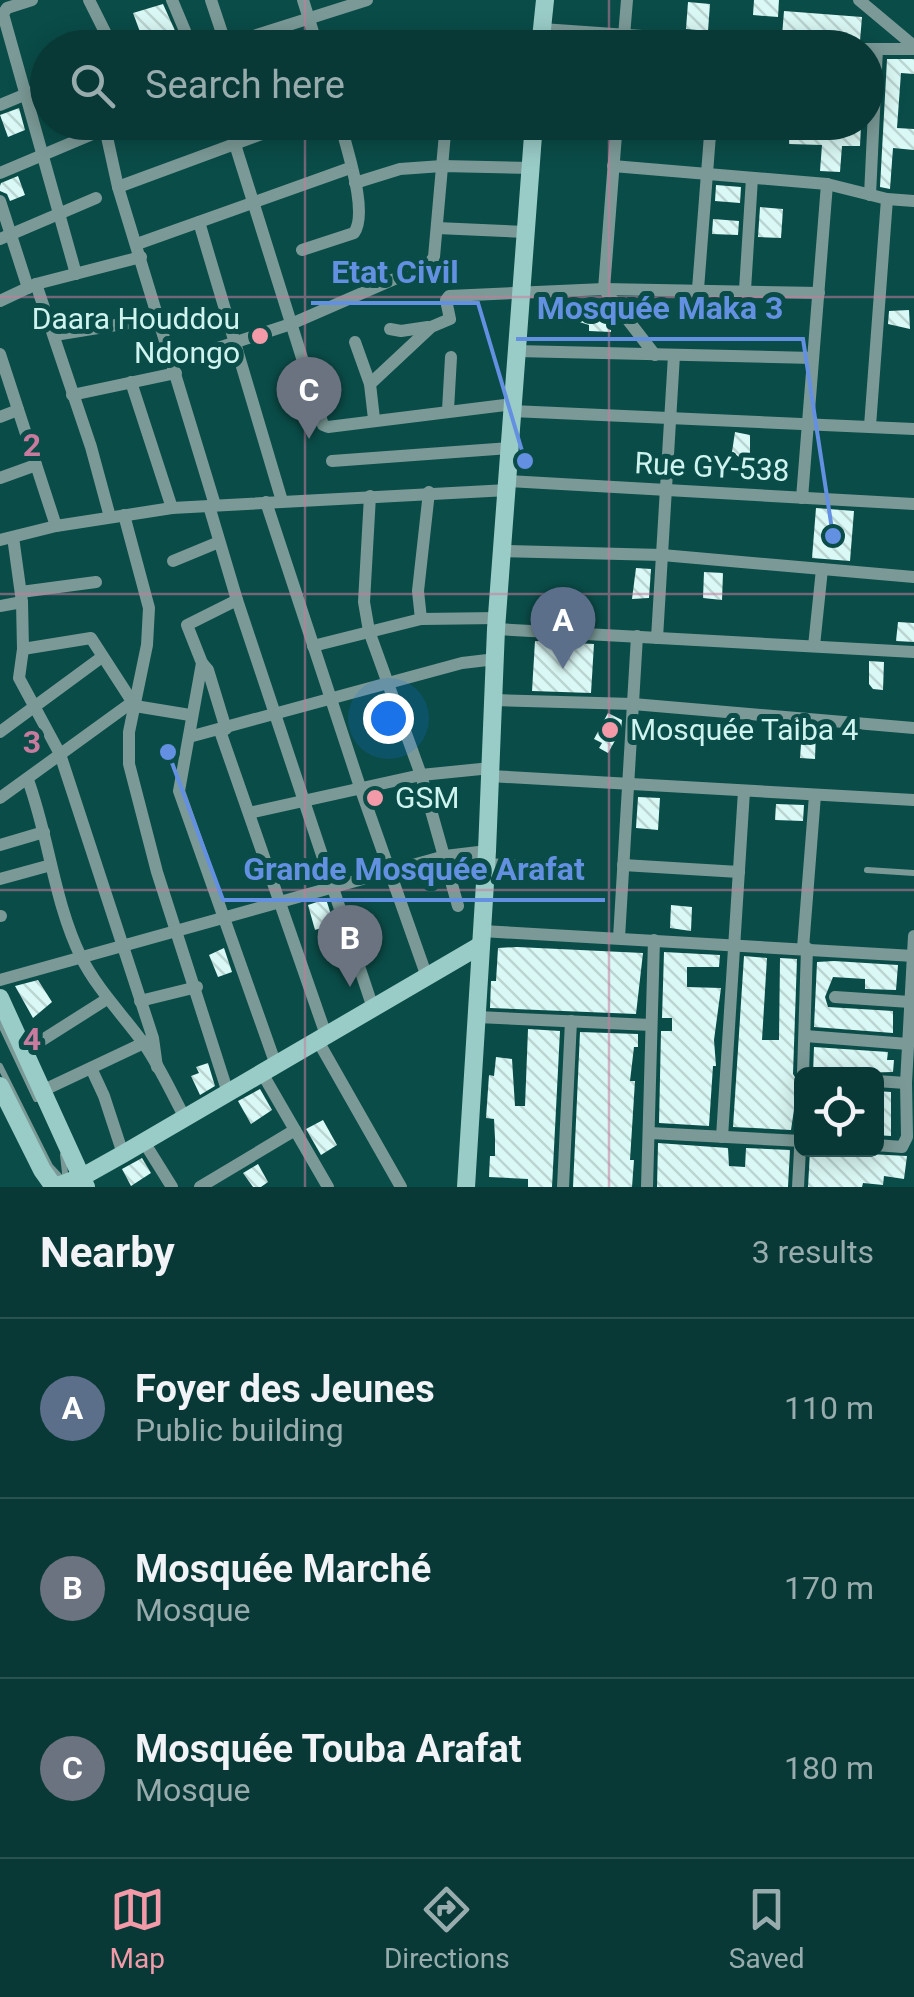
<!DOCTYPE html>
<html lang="en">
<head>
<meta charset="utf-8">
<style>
  body { margin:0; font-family:Roboto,sans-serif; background:#164442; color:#f1f3f6 }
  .controls { position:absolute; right:30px; bottom:30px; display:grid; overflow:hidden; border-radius:15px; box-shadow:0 5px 25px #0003 }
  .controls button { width:90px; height:90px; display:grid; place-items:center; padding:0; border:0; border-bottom:2px solid #295351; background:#083936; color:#f1f3f6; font:50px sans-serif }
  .you { position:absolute; left:388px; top:718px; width:35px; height:35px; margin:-25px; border:8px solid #fff; border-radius:50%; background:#1a73e8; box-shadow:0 0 0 15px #1a73e833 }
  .badge { display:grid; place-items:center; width:65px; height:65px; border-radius:50%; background:#f39aa9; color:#fff; font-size:32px; font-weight:700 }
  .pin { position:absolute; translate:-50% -82px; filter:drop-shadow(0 2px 5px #0008) }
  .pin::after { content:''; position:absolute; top:52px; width:35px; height:30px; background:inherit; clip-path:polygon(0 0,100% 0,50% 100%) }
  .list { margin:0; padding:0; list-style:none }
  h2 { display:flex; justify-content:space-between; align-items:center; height:130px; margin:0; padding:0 40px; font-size:42px }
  h2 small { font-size:32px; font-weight:400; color:#98acad }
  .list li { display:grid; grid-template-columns:65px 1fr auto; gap:30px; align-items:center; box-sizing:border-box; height:180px; padding:0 40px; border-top:2px solid #295351 }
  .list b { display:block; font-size:38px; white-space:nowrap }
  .list p { margin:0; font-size:32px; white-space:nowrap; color:#98acad }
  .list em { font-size:32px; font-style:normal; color:#98acad }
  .icon { flex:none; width:55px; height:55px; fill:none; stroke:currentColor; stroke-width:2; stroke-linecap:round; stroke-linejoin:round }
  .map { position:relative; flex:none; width:914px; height:1187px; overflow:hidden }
  .search { position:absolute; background:#083936; box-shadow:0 5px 25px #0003; left:30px; right:30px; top:30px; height:110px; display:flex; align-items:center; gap:25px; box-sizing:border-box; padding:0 35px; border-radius:55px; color:#98acad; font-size:38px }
  .sheet { height:670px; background:#083936 }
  nav { display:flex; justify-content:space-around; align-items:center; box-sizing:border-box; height:140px; border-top:2px solid #295351; background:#083936; font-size:28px; color:#98acad }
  nav a { display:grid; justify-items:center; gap:5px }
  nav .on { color:#f39aa9 }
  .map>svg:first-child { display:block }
  .building { fill:url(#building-back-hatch) }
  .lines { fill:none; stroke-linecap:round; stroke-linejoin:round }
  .lane { stroke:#7b9a97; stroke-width:6 }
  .street { stroke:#7b9a97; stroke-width:12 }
  .secondary { stroke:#9accc7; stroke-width:18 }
  .grid { fill:none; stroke:#c87b9e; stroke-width:2.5; stroke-opacity:0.55 }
  .poi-dot { fill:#f39aa9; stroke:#0a4c48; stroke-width:4 }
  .labels { text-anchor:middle; stroke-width:10; stroke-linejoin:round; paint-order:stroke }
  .poi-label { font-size:30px; fill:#cff4f0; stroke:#0a4c48; text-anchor:start }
  .street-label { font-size:30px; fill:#cff4f0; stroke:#0a4c48 }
  .grid-label { font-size:32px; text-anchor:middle; font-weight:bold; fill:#c87b9e; stroke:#0a4c48; stroke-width:10; stroke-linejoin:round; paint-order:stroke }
  .leader { fill:none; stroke:#6490e2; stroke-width:4 }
  .callout-dot { fill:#6490e2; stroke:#0a4c48; stroke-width:4 }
  .callout-label { font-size:32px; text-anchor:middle; font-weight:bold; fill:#6490e2; stroke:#0a4c48; stroke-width:10; stroke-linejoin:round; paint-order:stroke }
</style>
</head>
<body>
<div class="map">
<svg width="914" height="1187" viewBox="0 0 914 1187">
  <defs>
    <pattern id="building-back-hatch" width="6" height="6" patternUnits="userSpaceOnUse" patternTransform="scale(2.5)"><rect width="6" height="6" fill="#daf8f5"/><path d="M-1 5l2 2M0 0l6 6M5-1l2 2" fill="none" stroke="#bbd5d2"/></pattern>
  </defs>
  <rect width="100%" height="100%" fill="#0a4c48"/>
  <g class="building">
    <polygon points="754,0 779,0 778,17 753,15"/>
    <polygon points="688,2 710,4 708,31 686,29"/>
    <polygon points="163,4 181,44 146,48 133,13"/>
    <polygon points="784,11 862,17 860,41 782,36"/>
    <polygon points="887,59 914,59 914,74 901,73 897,128 914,129 914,150 893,148 890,189 880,187"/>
    <polygon points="19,108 25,130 8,137 0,115"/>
    <polygon points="790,123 861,125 860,146 842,146 840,172 820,171 822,145 789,144"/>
    <polygon points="18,176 25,195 10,201 7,194 0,191 0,186 1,183"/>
    <polygon points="716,185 741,187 740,203 715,201"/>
    <polygon points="760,207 783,209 781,238 758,237"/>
    <polygon points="713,219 739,221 738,235 712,234"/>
    <polygon points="582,301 600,301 611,314 611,332 589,331 589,325 573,320"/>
    <polygon points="909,310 910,329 888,324 889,311"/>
    <polygon points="735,432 750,435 750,458 739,457 732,452"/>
    <polygon points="816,508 854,511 850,561 812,558"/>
    <polygon points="636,568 651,569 649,598 632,599"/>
    <polygon points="704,572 723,573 722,600 703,598"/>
    <polygon points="898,622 914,623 914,642 896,641"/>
    <polygon points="535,641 594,644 591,693 532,691"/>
    <polygon points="869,661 884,662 883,690 873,689 869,684"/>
    <polygon points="608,713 622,720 621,730 608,753 599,748 602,743 594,739"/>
    <polygon points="816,730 815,759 800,758 802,731"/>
    <polygon points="638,797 660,798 658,830 636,828"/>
    <polygon points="776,804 804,805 803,821 775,820"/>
    <polygon points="326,899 334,924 315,930 308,905"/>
    <polygon points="671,905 692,907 691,931 670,928"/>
    <polygon points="517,947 643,953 636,1014 490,1008 491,981 496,981 498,948"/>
    <polygon points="224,948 232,972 218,977 209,955"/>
    <polygon points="664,952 720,955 719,967 687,967 687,987 721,988 714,1040 716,1066 713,1066 709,1126 659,1123 661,1031 672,1031 672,1018 662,1018"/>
    <polygon points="744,956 767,958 762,1040 779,1040 780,958 797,959 793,1074 798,1082 791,1130 733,1127"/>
    <polygon points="834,961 898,965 896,990 865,989 865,979 833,977 825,997 828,1007 893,1011 893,1033 814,1027 817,962"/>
    <polygon points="38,980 52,1002 33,1018 15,986"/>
    <polygon points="528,1029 560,1031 552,1187 528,1187 528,1179 489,1177 490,1156 495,1156 495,1138 494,1119 486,1118 489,1075 494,1076 496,1057 512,1059 515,1106 525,1106"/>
    <polygon points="580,1032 638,1034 638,1047 634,1047 630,1081 635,1081 630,1160 634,1160 632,1187 573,1187"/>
    <polygon points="814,1047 888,1052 887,1060 894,1060 893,1072 813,1074"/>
    <polygon points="208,1063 215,1086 200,1095 191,1076 199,1073 196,1067"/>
    <polygon points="260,1089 272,1110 251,1124 238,1101"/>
    <polygon points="876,1091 891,1092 891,1136 876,1135"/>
    <polygon points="323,1120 337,1145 321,1155 306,1129"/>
    <polygon points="658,1143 728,1148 729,1166 745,1167 746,1148 790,1150 788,1187 657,1187"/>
    <polygon points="810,1151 907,1156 904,1179 884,1176 883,1185 863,1183 862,1187 808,1187"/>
    <polygon points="142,1158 151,1173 131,1186 122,1169"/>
    <polygon points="258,1164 268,1182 261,1187 253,1187 243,1173"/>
  </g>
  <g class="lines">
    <g class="lane">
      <polyline points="867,870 914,873"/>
      <polyline points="0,1023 36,1099"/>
      <polyline points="0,1066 50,1166 65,1182"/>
      <polyline points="63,1155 66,1182"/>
    </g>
    <g class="street">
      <polyline points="32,0 7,8 3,14 76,274"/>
      <polyline points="89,0 113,48"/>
      <polyline points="172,0 188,38 195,42 223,36 238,41 367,0"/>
      <polyline points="211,0 223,36"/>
      <polyline points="303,0 318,48"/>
      <polyline points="859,0 914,46"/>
      <polyline points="542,29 812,48"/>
      <polyline points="623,48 627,0"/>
      <polyline points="866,49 914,49"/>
      <polyline points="0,105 48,85"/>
      <polyline points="228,122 323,425 328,427 513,404"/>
      <polyline points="617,122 604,289 655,355"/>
      <polyline points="105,128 118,187 215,505"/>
      <polyline points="613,166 827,184 887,199 914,201"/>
      <polyline points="0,173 121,122"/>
      <polyline points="355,183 400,169 442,166 531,168"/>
      <polyline points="118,187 294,122"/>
      <polyline points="870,195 877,49"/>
      <polyline points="0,201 28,288"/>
      <polyline points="199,222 282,501"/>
      <polyline points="437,228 525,232"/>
      <polyline points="0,239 96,198"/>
      <polyline points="137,244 350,168"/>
      <path d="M302 250 354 233C369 212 346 148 340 122"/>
      <polyline points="36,284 91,447 110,517"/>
      <polyline points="698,289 711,122"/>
      <polyline points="745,290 752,178"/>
      <polyline points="0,301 36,284 141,257"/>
      <polyline points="390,329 401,331 428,327"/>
      <polyline points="55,335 159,318"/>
      <polyline points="355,342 370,384"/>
      <polyline points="516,351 813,358"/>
      <polyline points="0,354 56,526"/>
      <polyline points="172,363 291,324 429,264 434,257 446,122"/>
      <polyline points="131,382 172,508"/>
      <polyline points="72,395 176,373"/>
      <polyline points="448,410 451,357"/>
      <polyline points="512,411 914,429"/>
      <polyline points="0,417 18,410"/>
      <polyline points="374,419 370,384 431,327 450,319 446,300 449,296 604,289 819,293"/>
      <polyline points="870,426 887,199"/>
      <polyline points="332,461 510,448"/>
      <polyline points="0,478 36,465"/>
      <polyline points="508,481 914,504"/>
      <polyline points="370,496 364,602 369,631 421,775 458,906"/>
      <polyline points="802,498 827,184"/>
      <polyline points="266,502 360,787 427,977"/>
      <polyline points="209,506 237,600 373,1008"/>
      <polyline points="124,515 149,608 147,645 129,732 129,764 157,872 228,1093"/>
      <polyline points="13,537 22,602 23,649 19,678 60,754 153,1038 157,1067"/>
      <polyline points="0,540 56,526 172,508 508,490"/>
      <polyline points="503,551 662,555 914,577"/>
      <polyline points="173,561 219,542"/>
      <polyline points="21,592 96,582"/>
      <polyline points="237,600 187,625 202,663 179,791 276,1065"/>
      <polyline points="0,606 22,602"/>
      <polyline points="421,619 418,591 429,492"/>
      <polyline points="496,629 914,652"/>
      <polyline points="657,638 674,355"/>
      <polyline points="313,646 421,619 497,618"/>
      <polyline points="814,646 822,569"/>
      <polyline points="23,649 91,638 135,706 190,715"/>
      <polyline points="202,663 208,670 226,729"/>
      <polyline points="494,700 633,704 914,728"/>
      <polyline points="220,731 326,1035"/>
      <polyline points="0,732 102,657"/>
      <polyline points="189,737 462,663 496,659"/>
      <polyline points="490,776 914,800"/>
      <path d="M28 780C49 837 54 902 81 957 97 989 123 1015 144 1044 160 1067 172 1094 185 1118"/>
      <polyline points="0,798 131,703"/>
      <polyline points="249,813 421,775 491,768"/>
      <polyline points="0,845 44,832"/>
      <polyline points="486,864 577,869"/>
      <polyline points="623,865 739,872"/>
      <polyline points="0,879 51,865"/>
      <polyline points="0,916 1,916"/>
      <polyline points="482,931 914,956"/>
      <polyline points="619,938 637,636"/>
      <polyline points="803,948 815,795"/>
      <polyline points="0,980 445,856 487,851"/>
      <polyline points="835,997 910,1002"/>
      <polyline points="140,1001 197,987"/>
      <polyline points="477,1017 651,1025"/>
      <polyline points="805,1036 908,1044"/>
      <polyline points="318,1041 401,1187"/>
      <polyline points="25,1051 107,999"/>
      <polyline points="91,1068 104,1096 123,1154"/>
      <polyline points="262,1073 328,1187"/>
      <polyline points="803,1074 807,948"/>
      <polyline points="876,1081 906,1083"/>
      <polyline points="44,1090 150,1040"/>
      <polyline points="650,1133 802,1141"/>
      <polyline points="722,1137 744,791"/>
      <polyline points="144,1142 172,1187"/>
      <polyline points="876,1145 902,1147 907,1137 906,1083 914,936"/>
      <polyline points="200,1187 295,1130"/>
      <polyline points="563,1187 571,1021"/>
      <polyline points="647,1187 654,940"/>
      <polyline points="798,1187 802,1112"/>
    </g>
    <g class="secondary">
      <polyline points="540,48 545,0"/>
      <polyline points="0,998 86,1187"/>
      <polyline points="0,1086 42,1170 54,1187"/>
      <polyline points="55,1187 82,1177 123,1154 481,945"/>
      <polyline points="466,1187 487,851 496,629 534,122"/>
    </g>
  </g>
  <path class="grid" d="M305 0V48M609 0V48M305 122V1187M609 122V1187M0 297H914M0 594H914M0 890H914"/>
  <g class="poi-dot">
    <circle cx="260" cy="336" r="10"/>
    <circle cx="610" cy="730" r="10"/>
    <circle cx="375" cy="798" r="10"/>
  </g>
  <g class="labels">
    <g class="poi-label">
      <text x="240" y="329" text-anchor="end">Daara Houddou<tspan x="240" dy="34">Ndongo</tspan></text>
      <text x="630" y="740">Mosquée Taiba 4</text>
      <text x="395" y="808">GSM</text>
    </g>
    <g class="street-label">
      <text transform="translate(712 467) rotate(3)" y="10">Rue GY-538</text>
    </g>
  </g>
  <g class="grid-label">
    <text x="32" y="456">2</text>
    <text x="32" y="753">3</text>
    <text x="32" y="1050">4</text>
  </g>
  <path class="leader" d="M525 461L478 303H311M833 536L803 339H516M168 752L223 900H605"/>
  <g class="callout-dot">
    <circle cx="525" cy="461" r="10"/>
    <circle cx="833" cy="536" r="10"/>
    <circle cx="168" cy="752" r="10"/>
  </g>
  <g class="callout-label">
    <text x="395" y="283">Etat Civil</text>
    <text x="660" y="319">Mosquée Maka 3</text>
    <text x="414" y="880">Grande Mosquée Arafat</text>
  </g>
</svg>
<div class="controls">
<button><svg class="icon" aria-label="locate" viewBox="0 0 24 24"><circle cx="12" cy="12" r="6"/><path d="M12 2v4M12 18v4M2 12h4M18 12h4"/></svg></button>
</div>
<div class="you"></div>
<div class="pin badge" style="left:563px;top:669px;background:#5c6f8a">A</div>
<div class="pin badge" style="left:350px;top:987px;background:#6b7280">B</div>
<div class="pin badge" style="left:309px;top:439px;background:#6b7280">C</div>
<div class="search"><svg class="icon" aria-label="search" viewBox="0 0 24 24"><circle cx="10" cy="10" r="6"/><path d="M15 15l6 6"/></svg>Search here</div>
</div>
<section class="sheet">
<h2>Nearby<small>3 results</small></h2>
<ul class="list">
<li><span class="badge" style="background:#5c6f8a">A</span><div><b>Foyer des Jeunes</b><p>Public building</p></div><em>110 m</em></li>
<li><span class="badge" style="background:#6b7280">B</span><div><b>Mosquée Marché</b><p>Mosque</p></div><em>170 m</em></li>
<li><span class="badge" style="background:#6b7280">C</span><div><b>Mosquée Touba Arafat</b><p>Mosque</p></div><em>180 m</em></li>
</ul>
</section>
<nav>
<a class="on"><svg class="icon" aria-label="map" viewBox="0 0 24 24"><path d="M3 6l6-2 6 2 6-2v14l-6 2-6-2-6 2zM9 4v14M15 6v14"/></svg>Map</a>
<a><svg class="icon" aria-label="directions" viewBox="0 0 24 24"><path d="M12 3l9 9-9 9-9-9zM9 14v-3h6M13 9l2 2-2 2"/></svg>Directions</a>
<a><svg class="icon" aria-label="saved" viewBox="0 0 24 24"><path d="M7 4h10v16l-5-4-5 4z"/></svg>Saved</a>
</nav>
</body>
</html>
